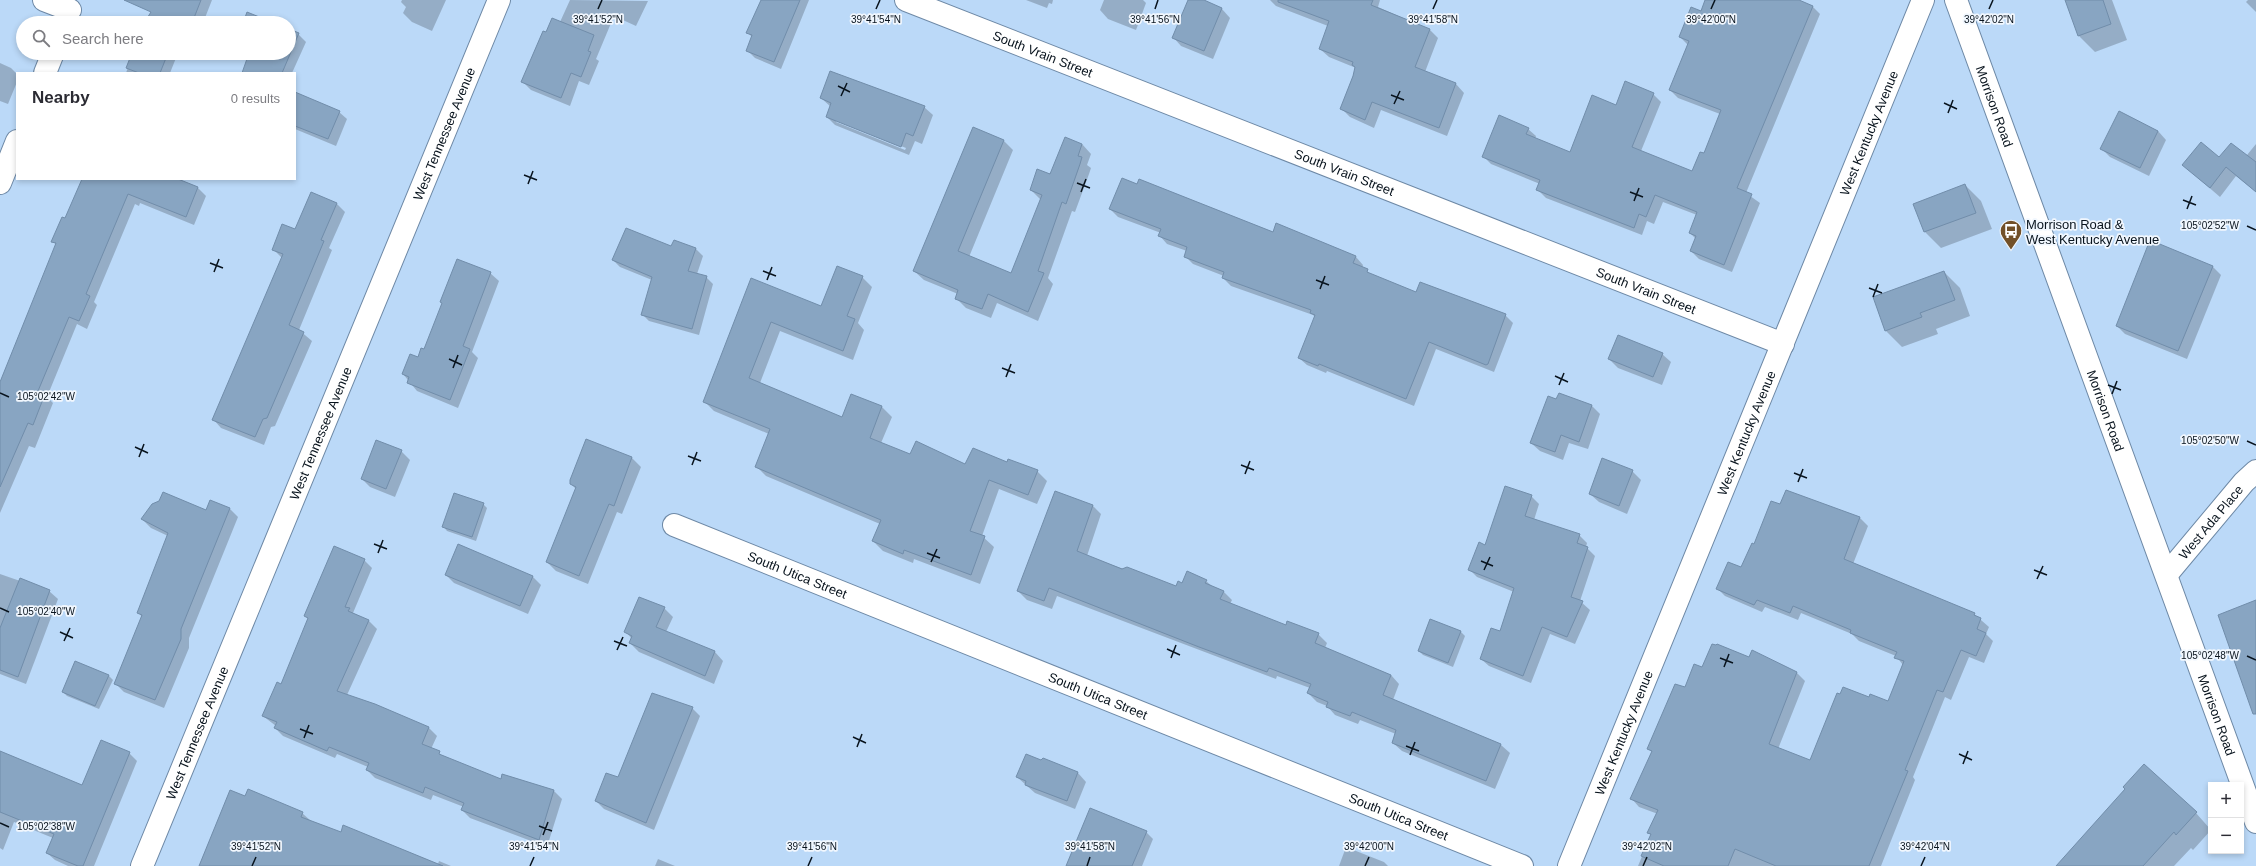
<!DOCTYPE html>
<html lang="en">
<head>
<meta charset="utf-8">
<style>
  body { margin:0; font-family:Helvetica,sans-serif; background:#f2f2f3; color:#2b2b33 }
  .controls { position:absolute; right:12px; bottom:12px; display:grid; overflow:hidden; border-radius:0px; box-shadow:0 2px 6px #0003 }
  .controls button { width:36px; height:36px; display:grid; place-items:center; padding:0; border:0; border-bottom:1px solid #e1e1e2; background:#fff; color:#2b2b33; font:20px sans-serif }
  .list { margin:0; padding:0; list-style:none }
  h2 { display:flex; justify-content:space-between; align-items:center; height:52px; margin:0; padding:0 16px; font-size:17px }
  h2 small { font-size:13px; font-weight:400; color:#7c7c81 }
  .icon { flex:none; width:22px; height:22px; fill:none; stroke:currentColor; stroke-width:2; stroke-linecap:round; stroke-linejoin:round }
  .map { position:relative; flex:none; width:2256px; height:866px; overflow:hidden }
  .search { position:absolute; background:#fff; box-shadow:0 2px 6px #0003; left:16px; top:16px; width:280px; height:44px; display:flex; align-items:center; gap:10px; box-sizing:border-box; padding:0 14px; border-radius:22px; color:#7c7c81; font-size:15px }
  .panel { position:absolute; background:#fff; box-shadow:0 2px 6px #0003; left:16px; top:72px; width:280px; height:108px; border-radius:0px }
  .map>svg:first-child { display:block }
  .shadow { fill:#0003; fill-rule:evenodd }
  .building { fill:#88a5c2; stroke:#718daa }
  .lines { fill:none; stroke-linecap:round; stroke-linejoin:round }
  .minor-casing { stroke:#6e89a6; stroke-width:24 }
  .tertiary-casing { stroke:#6e89a6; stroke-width:24 }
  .secondary-casing { stroke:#6e89a6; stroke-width:24 }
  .minor { stroke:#fff; stroke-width:22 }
  .tertiary { stroke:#fff; stroke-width:22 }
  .secondary { stroke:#fff; stroke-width:22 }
  .ticks { fill:none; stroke:#08131d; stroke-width:1.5 }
  .labels { text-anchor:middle; stroke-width:3.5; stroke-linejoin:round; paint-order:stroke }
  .street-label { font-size:13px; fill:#08131d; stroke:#f1f7fe }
  .poi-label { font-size:13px; fill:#08131d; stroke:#f1f7fe; text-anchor:start }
  .ticks-label { font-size:10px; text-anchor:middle; fill:#08131d; stroke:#f1f7fe; stroke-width:3.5; stroke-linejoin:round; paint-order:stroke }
</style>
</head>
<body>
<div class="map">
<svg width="2256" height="866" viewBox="0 0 2256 866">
  <rect width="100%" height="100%" fill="#bbd9f8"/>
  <g class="shadow">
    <polygon points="157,0 212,0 203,23 192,21 191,23 140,23 142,18 149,21"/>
    <polygon points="402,0 446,0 432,31 412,22 403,13 406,7 401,2"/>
    <polygon points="570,0 648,1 636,26 614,16 596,59 599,61 589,85 579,81 570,106 531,90 522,81 547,33 560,22"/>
    <polygon points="762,0 809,0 781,69 755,58 747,50 753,38 748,33"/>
    <polygon points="1026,0 1053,0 1052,4 1049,3 1047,8"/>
    <polygon points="1104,0 1143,0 1146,3 1136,30 1108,19 1100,10"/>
    <polygon points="1189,0 1201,0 1222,9 1230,18 1213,59 1181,46 1173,37"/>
    <polygon points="1270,0 1380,0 1378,7 1430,30 1438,38 1425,72 1456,84 1464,93 1447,136 1381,110 1374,128 1350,117 1341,108 1356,68 1329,57 1320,49 1328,26 1276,6"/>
    <polygon points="1706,0 1796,0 1812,6 1820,14 1746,193 1760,203 1732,272 1699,259 1691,251 1696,239 1690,233 1697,215 1663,202 1654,224 1647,221 1642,235 1546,198 1538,190 1540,184 1491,164 1483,156 1528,129 1536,136 1535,139 1571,153 1616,106 1653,94 1661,102 1641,151 1692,172 1704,154 1720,114 1678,98 1670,90 1688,45 1680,37 1701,13"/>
    <polygon points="2066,0 2112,0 2127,40 2095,52 2079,36"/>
    <polygon points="2248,0 2256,0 2256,12 2246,2"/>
    <polygon points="289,30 298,34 306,42 292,73 243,73 249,57 241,53 289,53"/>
    <polygon points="133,53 178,53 170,73 126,73"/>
    <polygon points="0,63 11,68 17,74 17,82 8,104 0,101"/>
    <polygon points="295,93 339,112 347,119 336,146 295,129"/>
    <path d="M821 98 924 107 933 115 922 144 915 141 909 155 835 125 827 117 831 107ZM836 120 906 148 905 150 836 122Z"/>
    <polygon points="2119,113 2158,131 2166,140 2149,176 2110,157 2102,149"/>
    <polygon points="1004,141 1013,150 969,257 1011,274 1041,200 1031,190 1082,144 1091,154 1087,165 1091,168 1089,174 1075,212 1072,211 1048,278 1053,284 1038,321 997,303 991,318 966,308 956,298 958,294 924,280 914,271"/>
    <polygon points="2256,144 2256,192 2236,176 2220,197 2183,165 2247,155"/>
    <polygon points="83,179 176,179 198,188 206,196 194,225 140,203 139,206 135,204 94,302 97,305 87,329 77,324 47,397 53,403 35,448 29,446 0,513 0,384 56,245 53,241 66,220"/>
    <polygon points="1965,185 1981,201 1992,229 1941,248 1925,232 1914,204"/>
    <polygon points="311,194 337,204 345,212 329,248 332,250 299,330 312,341 275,426 271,427 264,445 221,428 213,419 282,258 273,249 296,230"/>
    <polygon points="1110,209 1273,233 1276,225 1356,257 1363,265 1362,268 1373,276 1417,293 1505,315 1513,323 1494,372 1436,349 1414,406 1327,371 1326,373 1307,365 1299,358 1315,317 1313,315 1231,286 1223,278 1224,276 1193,264 1185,256 1187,251 1167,244 1160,236 1161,233 1118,217"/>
    <polygon points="674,241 696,249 703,256 697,274 706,277 713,284 699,335 649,321 642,314 652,280 620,267 613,260 672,248"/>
    <polygon points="2212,266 2221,275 2187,359 2125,334 2117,326"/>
    <polygon points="1944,272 1960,288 1970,316 1936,329 1938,334 1902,347 1886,331"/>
    <polygon points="490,273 499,281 472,352 478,358 458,408 417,391 403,374"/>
    <polygon points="862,277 872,287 858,323 864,330 853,360 780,331 760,383 843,418 852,395 882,407 892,417 881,443 911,456 966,466 1008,463 1037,471 1047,481 1037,504 999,489 982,536 994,547 980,584 914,559 913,563 883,551 873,541 880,524 766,476 756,466 769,434 714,411 704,401 752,280 822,307"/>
    <polygon points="1662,354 1671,362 1662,385 1618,368 1609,359"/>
    <polygon points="1557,400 1592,406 1600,414 1588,449 1569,443 1563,460 1540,451 1531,443"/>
    <polygon points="587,440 632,458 641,467 622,514 617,512 588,584 556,571 547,562 576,489 571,484"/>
    <polygon points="401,451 410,460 395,497 370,487 362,479"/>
    <polygon points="1632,471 1641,480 1627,514 1599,502 1590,494"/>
    <polygon points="1786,492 1860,518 1868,526 1853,564 1974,614 1989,627 1986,634 1993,641 1984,663 1969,657 1951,700 1945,697 1913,777 1915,780 1881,866 1638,866 1651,835 1648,833 1658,814 1639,807 1632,799 1652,752 1648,749 1685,689 1703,669 1750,658 1753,652 1797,673 1805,681 1778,749 1810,762 1869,698 1888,702 1903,665 1896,656 1859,641 1852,634 1801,613 1798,620 1765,607 1762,612 1725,596 1718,589 1742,568 1781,506"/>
    <polygon points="1531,496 1539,504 1534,520 1579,535 1587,543 1586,547 1595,556 1580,601 1590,610 1575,644 1550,634 1531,683 1489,666 1481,659 1501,632 1514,592 1477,577 1469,569 1486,546"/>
    <polygon points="211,501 230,509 238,517 189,638 189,648 164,708 124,692 115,683 142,617 138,612 168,536 151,528 142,519 207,511"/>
    <polygon points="483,504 487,508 476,541 447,531 443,526"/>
    <polygon points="1093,506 1101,514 1087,556 1177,588 1183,584 1206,581 1213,587 1223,591 1232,600 1230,604 1286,626 1318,634 1327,643 1325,648 1391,675 1399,684 1393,700 1501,745 1510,753 1495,789 1402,751 1393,743 1396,734 1360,720 1358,724 1335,715 1327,706 1317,702 1308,693 1310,688 1277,676 1276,679 1057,596 1052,609 1027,600 1018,591"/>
    <polygon points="364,560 372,568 353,613 369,621 377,629 347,695 429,728 437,736 431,749 444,757 501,780 503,775 554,791 562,799 547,847 470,818 462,810 464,807 433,795 431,800 375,778 367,770 368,767 337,754 335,758 283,736 275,728 276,726 263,716 282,686 309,619 305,616"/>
    <polygon points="0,574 49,591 58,599 26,684 0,674"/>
    <polygon points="446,575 532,576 541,585 528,614 454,583"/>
    <polygon points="664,608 673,617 666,632 715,652 723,661 714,684 639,652 630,643 632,639 626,632"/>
    <polygon points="1430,620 1461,632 1465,636 1453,667 1423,655 1419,651"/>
    <polygon points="76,662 109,676 113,680 99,709 67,696 63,692"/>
    <polygon points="692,708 700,716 654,830 604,809 596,801"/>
    <polygon points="129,753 137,761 94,866 68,866 55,860 47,853 53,838 14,822 3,850 0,848 0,766 82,787"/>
    <polygon points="1043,759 1078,773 1086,782 1075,809 1035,793 1017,777"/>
    <polygon points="230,792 246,798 302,813 311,821 341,833 344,827 438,864 439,861 451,866 199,866"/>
    <polygon points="2196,813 2211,830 2193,850 2191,848 2174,866 2057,866"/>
    <polygon points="1146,832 1153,839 1142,866 1067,866"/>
    <polygon points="1346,847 1384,862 1388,866 1339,866"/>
    <polygon points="658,859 675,866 655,866"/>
  </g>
  <g class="building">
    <polygon points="124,0 201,0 192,23 144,23 151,12"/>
    <polygon points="761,0 800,0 774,62 746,51 752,35 746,33"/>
    <polygon points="1188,0 1204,0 1222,8 1204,51 1172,38"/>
    <polygon points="1278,0 1373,0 1371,5 1430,29 1415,67 1456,83 1439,128 1372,102 1365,120 1340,109 1353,76 1355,67 1352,65 1353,62 1319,49 1329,21 1278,2"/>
    <polygon points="1705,0 1799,0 1813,6 1737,188 1752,194 1724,265 1690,251 1696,236 1689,233 1697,212 1655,195 1646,217 1639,214 1634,228 1536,190 1540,180 1482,157 1499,115 1529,128 1526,134 1570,152 1592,95 1616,105 1625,81 1654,93 1632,147 1692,171 1700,152 1704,153 1721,110 1669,90 1689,41 1679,37 1691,7 1701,11"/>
    <polygon points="2065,0 2103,0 2111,24 2078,36"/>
    <polygon points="247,12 274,23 243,23"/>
    <polygon points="552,18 594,35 588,51 591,52 581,77 571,73 561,98 521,82 543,31 546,32"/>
    <polygon points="289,29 299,33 282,73 242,73 249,53 289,53"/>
    <polygon points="132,53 168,53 160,73 139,73 126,68"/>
    <polygon points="830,71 925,106 913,136 906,133 901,147 826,117 831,103 820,98"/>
    <polygon points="295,92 340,111 328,139 295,126"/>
    <polygon points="2119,111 2158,131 2140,168 2100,149"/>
    <polygon points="973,127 1004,140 958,251 1011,273 1042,195 1030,190 1037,169 1050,174 1065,137 1082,144 1078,156 1082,157 1080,164 1066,204 1062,202 1038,271 1044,273 1028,312 988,294 982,309 955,299 958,290 913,271"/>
    <polygon points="2201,142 2219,157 2231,143 2256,162 2256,192 2226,167 2210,188 2182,165"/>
    <polygon points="1122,178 1137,184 1139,179 1273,232 1276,223 1356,256 1353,263 1368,269 1367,272 1416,292 1420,282 1506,314 1488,364 1486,365 1429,342 1406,399 1319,364 1318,366 1298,358 1315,315 1310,313 1311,310 1222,278 1224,272 1184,257 1187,247 1158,236 1161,229 1109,209"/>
    <polygon points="82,179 178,179 198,187 186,217 128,194 86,294 90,296 79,321 69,317 38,391 45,394 33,425 28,423 0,487 0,382 56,243 51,242 62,217 65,218"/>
    <polygon points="1965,184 1976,213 1924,232 1913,204"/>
    <polygon points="311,192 337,203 321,240 324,241 289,325 304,332 267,418 263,419 255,437 212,420 283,254 272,250 282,224 295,229"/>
    <polygon points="626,228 671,246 674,240 696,248 688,271 707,276 692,329 641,315 652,277 612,260"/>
    <polygon points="2150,240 2213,266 2178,351 2116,326"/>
    <polygon points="457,259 491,272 463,346 470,349 450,400 407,383 409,377 402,374 410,354 418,357 421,348 424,349 442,303 440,302"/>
    <polygon points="837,266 863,276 847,316 855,319 843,351 771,322 749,378 842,417 851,394 882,406 870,438 910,454 916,441 965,464 973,448 1007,462 1008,459 1038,470 1028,495 989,480 970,531 985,536 971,575 904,550 903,554 872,541 881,520 755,467 770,429 703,402 751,278 821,306"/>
    <polygon points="1944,271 1955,300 1920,313 1922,317 1885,331 1873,297"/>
    <polygon points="1618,335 1663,353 1653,377 1608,359"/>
    <polygon points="1559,393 1592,405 1579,442 1561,435 1555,452 1530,443 1548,396 1556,399"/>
    <polygon points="586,439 632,457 614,506 609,504 579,576 546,562 576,487 570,484 570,480"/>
    <polygon points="376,440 402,450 386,489 361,479"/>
    <polygon points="1602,458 1633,470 1619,506 1589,494"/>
    <polygon points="1505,486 1532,495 1525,516 1580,534 1577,543 1588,547 1571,597 1583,601 1567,637 1542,627 1523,676 1480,659 1491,628 1500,631 1514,588 1468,570 1479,542 1485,545"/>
    <polygon points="1786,490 1860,517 1844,559 1975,613 1974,615 1981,618 1977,629 1986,633 1976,656 1961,650 1943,692 1937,690 1905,770 1908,771 1869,866 1776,866 1735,849 1728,866 1664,866 1641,856 1651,834 1647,833 1658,810 1630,799 1652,751 1647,749 1675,684 1685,687 1694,664 1702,667 1712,644 1716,645 1717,644 1749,657 1752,650 1797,672 1769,744 1810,760 1837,693 1840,694 1843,687 1869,697 1870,694 1888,701 1904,661 1894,658 1897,652 1850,633 1851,630 1793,606 1790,613 1757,600 1754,605 1716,589 1728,562 1741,567 1752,543 1754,544 1771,501 1780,504"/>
    <polygon points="1055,491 1093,505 1077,551 1122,569 1127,567 1176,586 1178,581 1182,583 1187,571 1207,580 1205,583 1224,591 1220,599 1286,625 1287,621 1319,633 1315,643 1391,675 1383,695 1501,744 1486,781 1392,743 1396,730 1352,712 1350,716 1326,707 1328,702 1307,693 1311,684 1269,668 1267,672 1199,647 1049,588 1044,601 1017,591"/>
    <polygon points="163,492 206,510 210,500 230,508 181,629 181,639 155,700 114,684 142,615 137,613 168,533 141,519 152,504 159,501"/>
    <polygon points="454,493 484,503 472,537 442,527"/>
    <polygon points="458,544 533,576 520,606 445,575"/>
    <polygon points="334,546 365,559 345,607 350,608 348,611 369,620 337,691 375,704 429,727 422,744 440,751 439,754 501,779 502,774 554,790 539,840 461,810 464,803 425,787 423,793 366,770 369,763 329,747 327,751 274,728 277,722 262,716 277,682 281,684 308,618 304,616"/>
    <polygon points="20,578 50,590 18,677 0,670 0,628"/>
    <polygon points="639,597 665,607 656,627 715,651 705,676 629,643 632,636 624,632"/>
    <polygon points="2256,600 2256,714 2253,714 2218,615"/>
    <polygon points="1430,619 1461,631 1448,663 1418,651"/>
    <polygon points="75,661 109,675 95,706 62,692"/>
    <polygon points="652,693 693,707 646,823 595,801 606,773 618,777"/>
    <polygon points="101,740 130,752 83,866 78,866 46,853 54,834 0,812 0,751 82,785"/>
    <polygon points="1026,754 1041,760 1043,758 1078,772 1067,801 1025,785 1026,781 1016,777"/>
    <polygon points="2144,764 2197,812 2176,835 2174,832 2143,866 2056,866 2125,789 2123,787"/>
    <polygon points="248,789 303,812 301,817 341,832 343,825 443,866 199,866 230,790 245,796"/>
    <polygon points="1090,808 1147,831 1132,866 1066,866"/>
  </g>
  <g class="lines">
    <g class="minor-casing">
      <g id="minor">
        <polyline points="44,0 70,10"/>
        <path id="s1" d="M906 0 1783 344"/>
        <polyline points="45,73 53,53"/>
        <polyline points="0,183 17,141"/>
        <path id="s2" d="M674 525 1522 866"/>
        <path id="s3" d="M2167 574 2244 482 2256 471"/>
        <path id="s4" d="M142 866 499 0"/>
      </g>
    </g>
    <g class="tertiary-casing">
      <g id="tertiary">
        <path id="s5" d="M1569 866 1923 0"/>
      </g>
    </g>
    <g class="secondary-casing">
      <g id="secondary">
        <path id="s6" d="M1956 0 2256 822"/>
      </g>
    </g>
    <use href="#minor" class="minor"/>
    <use href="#tertiary" class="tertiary"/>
    <use href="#secondary" class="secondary"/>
  </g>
  <path class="ticks" d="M598 9 602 0M876 9 880 0M1155 9 1158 0M1433 9 1437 0M1711 9 1715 0M1989 9 1993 0M838 86 850 92M1391 95 1404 100M841 96 847 83M1944 103 1957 109M1394 104 1400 91M1948 113 1953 100M524 175 537 180M1077 183 1090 188M528 184 533 171M1081 192 1086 179M1630 192 1643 197M2183 200 2196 205M1634 201 1639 188M2187 209 2192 196M2247 226 2256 230M210 263 223 268M763 271 776 276M214 272 219 259M767 280 772 267M1316 280 1329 285M1869 288 1882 293M1320 289 1325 276M1873 297 1878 284M449 359 462 365M453 368 458 355M1002 368 1015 373M1555 376 1568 382M1006 377 1011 364M1559 385 1564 373M2108 385 2121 390M0 393 9 397M2112 394 2117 381M2247 441 2256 445M135 447 148 453M688 456 701 461M139 457 144 444M692 465 697 452M1241 465 1254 470M1794 473 1807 478M1245 474 1250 461M1798 482 1803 469M374 544 387 549M378 553 383 540M927 553 940 558M1481 561 1493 566M931 562 937 549M1484 570 1490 557M2034 570 2047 575M2037 579 2043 566M0 608 9 612M60 632 73 638M64 641 70 628M614 641 627 646M1167 649 1180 655M617 650 623 637M2247 656 2256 660M1171 658 1176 645M1720 658 1733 663M1724 667 1729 654M300 729 313 734M853 737 866 743M304 738 309 725M1406 746 1419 751M857 747 862 734M1959 754 1972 760M1410 755 1415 742M1963 764 1968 751M0 823 9 827M539 826 552 831M543 835 548 822M252 866 256 857M530 866 534 857M808 866 812 857M1087 866 1090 857M1365 866 1369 857M1643 866 1647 857M1921 866 1925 857"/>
  <defs>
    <g id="bus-pin" transform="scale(1.15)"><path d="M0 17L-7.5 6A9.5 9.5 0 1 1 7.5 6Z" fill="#725028" stroke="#f1f7fe"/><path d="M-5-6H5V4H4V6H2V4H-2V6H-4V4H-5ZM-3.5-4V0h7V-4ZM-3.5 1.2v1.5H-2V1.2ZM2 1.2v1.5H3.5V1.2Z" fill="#fff"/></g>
  </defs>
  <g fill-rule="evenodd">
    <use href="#bus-pin" x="2011" y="231"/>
  </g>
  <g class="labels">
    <g class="street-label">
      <text dy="5" stroke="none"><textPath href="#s1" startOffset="147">South Vrain Street</textPath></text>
      <text dy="5" stroke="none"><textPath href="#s6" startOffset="113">Morrison Road</textPath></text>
      <text dy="5" stroke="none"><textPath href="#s4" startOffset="792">West Tennessee Avenue</textPath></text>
      <text dy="5" stroke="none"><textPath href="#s5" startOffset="792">West Kentucky Avenue</textPath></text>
      <text dy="5" stroke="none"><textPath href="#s1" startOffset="471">South Vrain Street</textPath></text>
      <text dy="5" stroke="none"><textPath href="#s1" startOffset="795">South Vrain Street</textPath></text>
      <text dy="5" stroke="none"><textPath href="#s6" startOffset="437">Morrison Road</textPath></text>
      <text dy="5" stroke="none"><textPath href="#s4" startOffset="468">West Tennessee Avenue</textPath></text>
      <text dy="5" stroke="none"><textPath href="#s5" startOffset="468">West Kentucky Avenue</textPath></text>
      <text dy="5" stroke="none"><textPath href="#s3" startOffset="68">West Ada Place</textPath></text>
      <text dy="5" stroke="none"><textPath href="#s2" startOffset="133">South Utica Street</textPath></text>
      <text dy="5" stroke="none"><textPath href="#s2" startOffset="457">South Utica Street</textPath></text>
      <text dy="5" stroke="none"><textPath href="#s6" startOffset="761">Morrison Road</textPath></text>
      <text dy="5" stroke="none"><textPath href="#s4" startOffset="144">West Tennessee Avenue</textPath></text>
      <text dy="5" stroke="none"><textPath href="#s5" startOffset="144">West Kentucky Avenue</textPath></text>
      <text dy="5" stroke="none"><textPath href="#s2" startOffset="781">South Utica Street</textPath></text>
    </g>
    <g class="poi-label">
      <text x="2026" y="229">Morrison Road &amp;<tspan x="2026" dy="15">West Kentucky Avenue</tspan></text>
    </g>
  </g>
  <g class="ticks-label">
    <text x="598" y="23">39°41'52"N</text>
    <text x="876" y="23">39°41'54"N</text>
    <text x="1155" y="23">39°41'56"N</text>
    <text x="1433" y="23">39°41'58"N</text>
    <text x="1711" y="23">39°42'00"N</text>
    <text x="1989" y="23">39°42'02"N</text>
    <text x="2210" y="229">105°02'52"W</text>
    <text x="46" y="400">105°02'42"W</text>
    <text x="2210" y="444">105°02'50"W</text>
    <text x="46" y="615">105°02'40"W</text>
    <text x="2210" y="659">105°02'48"W</text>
    <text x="46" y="830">105°02'38"W</text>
    <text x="256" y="850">39°41'52"N</text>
    <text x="534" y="850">39°41'54"N</text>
    <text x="812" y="850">39°41'56"N</text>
    <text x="1090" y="850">39°41'58"N</text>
    <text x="1369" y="850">39°42'00"N</text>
    <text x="1647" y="850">39°42'02"N</text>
    <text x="1925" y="850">39°42'04"N</text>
  </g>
</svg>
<div class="controls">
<button>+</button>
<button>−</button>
</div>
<div class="search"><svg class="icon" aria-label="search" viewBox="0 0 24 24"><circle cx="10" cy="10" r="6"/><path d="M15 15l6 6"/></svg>Search here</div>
<section class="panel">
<h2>Nearby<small>0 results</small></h2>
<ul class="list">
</ul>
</section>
</div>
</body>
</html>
